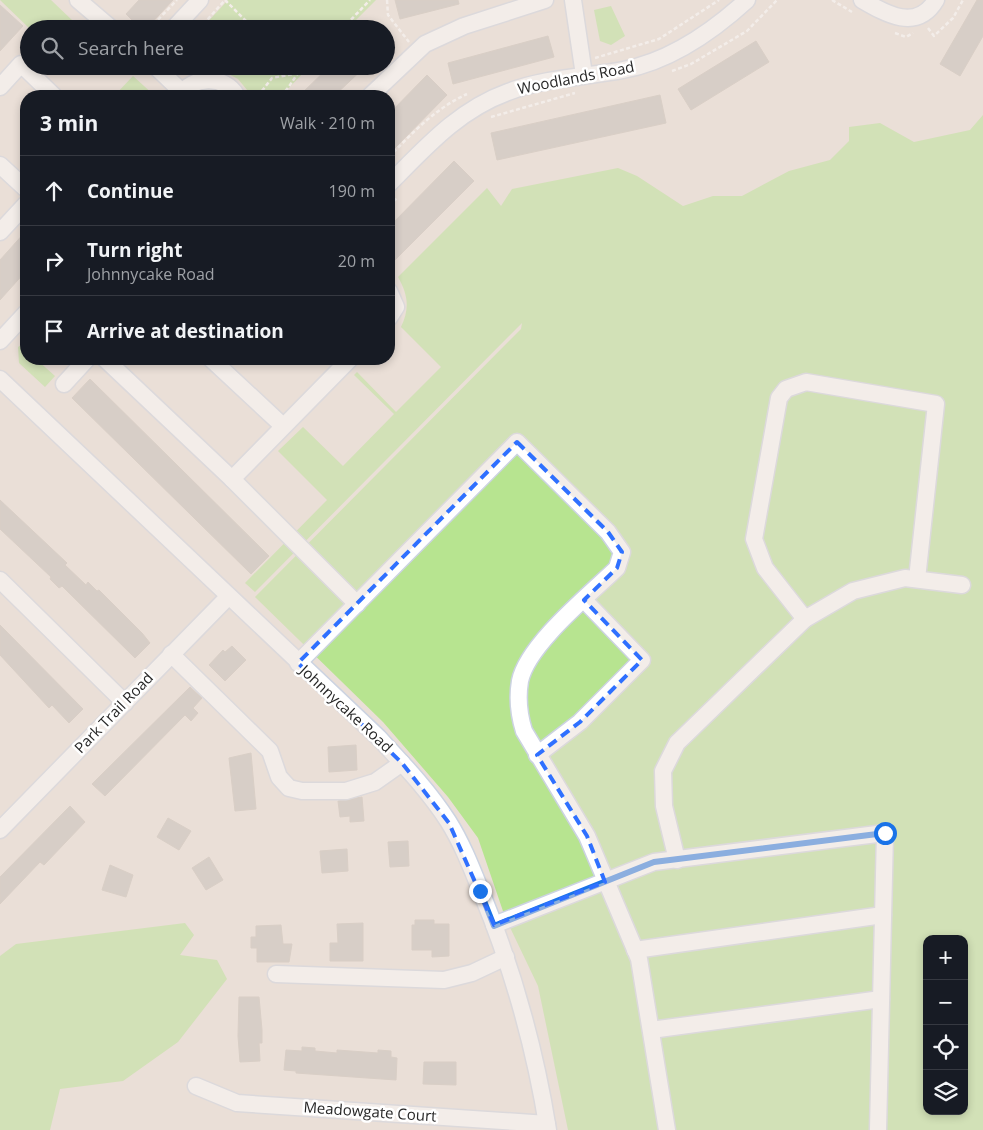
<!DOCTYPE html>
<html lang="en">
<head>
<meta charset="utf-8">
<style>
  body { margin:0; font-family:"Open Sans",sans-serif; background:#242831; color:#f1f3f6 }
  .controls { position:absolute; right:15px; bottom:15px; display:grid; overflow:hidden; border-radius:10px; box-shadow:0 2px 8px #0003 }
  .controls button { width:45px; height:45px; display:grid; place-items:center; padding:0; border:0; border-bottom:1px solid #363941; background:#171b24; color:#f1f3f6; font:25px sans-serif }
  .stop { position:absolute; width:15px; height:15px; margin:-11px; border:4px solid #1a73e8; border-radius:50%; background:#fff }
  .stop.end { background:#1a73e8; border-color:#fff; box-shadow:0 1px 5px #0008 }
  .list { margin:0; padding:0; list-style:none }
  h2 { display:flex; justify-content:space-between; align-items:center; height:65px; margin:0; padding:0 20px; font-size:21px }
  h2 small { font-size:16px; font-weight:400; color:#9ea1a6 }
  .list li { display:grid; grid-template-columns:32px 1fr auto; gap:15px; align-items:center; box-sizing:border-box; height:70px; padding:0 20px; border-top:1px solid #363941 }
  .list b { display:block; font-size:19px; white-space:nowrap }
  .list p { margin:0; font-size:16px; white-space:nowrap; color:#9ea1a6 }
  .list em { font-size:16px; font-style:normal; color:#9ea1a6 }
  .icon { flex:none; width:28px; height:28px; fill:none; stroke:currentColor; stroke-width:2; stroke-linecap:round; stroke-linejoin:round }
  .map { position:relative; flex:none; width:983px; height:1130px; overflow:hidden }
  .search { position:absolute; background:#171b24; box-shadow:0 2px 8px #0003; left:20px; top:20px; width:375px; height:55px; display:flex; align-items:center; gap:12px; box-sizing:border-box; padding:0 18px; border-radius:28px; color:#9ea1a6; font-size:19px }
  .panel { position:absolute; background:#171b24; box-shadow:0 2px 8px #0003; left:20px; top:90px; width:375px; height:275px; border-radius:20px }
  .map>svg:first-child { display:block }
  .green { fill:#b7e490; fill-rule:evenodd }
  .building { fill:#c2bbb3; stroke:#c5bbb1 }
  .lines { fill:none; stroke-linecap:round; stroke-linejoin:round }
  .minor-casing { stroke:#ccd3e1; stroke-width:19 }
  .path { stroke:#fff; stroke-width:2.5; stroke-dasharray:4 2.5; stroke-linecap:butt }
  .minor { stroke:#fff; stroke-width:16 }
  .route { stroke:#1a73e8; stroke-width:6 }
  .marked { fill:none; stroke:#2f70ff; stroke-width:4; stroke-dasharray:10 6; stroke-linejoin:round }
  .labels { text-anchor:middle; stroke-width:5; stroke-linejoin:round; paint-order:stroke }
  .street-label { font-size:15px; fill:#272727; stroke:#fff }
</style>
</head>
<body>
<div class="map">
<svg width="983" height="1130" viewBox="0 0 983 1130">
  <rect width="100%" height="100%" fill="#eadfd7"/>
  <g class="green">
    <polygon points="0,0 51,0 74,22 68,29 30,29"/>
    <polygon points="228,0 376,0 347,29 201,29"/>
    <polygon points="611,6 625,36 611,45 600,41 594,10"/>
    <polygon points="178,66 310,66 281,96 252,96 238,79 223,71"/>
    <polygon points="133,76 155,96 115,95"/>
    <path d="M983 115V1130H568L538 986 505 917 478 838 448 797 383 722 255 597 521 329 522 323 255 592 245 583 327 500 278 451 303 427 343 466 394 414 354 375 357 372 396 412 441 367 401 327C410 308 408 295 398 277L487 188 501 206 512 189 618 168 637 176 683 206 713 196H742L789 171 830 160 849 141V127L880 123 914 142 970 130ZM927 939H964V1111H927Z"/>
    <polygon points="21,345 26,350 26,359 36,359 55,376 45,387 19,363 18,347"/>
    <polygon points="185,923 194,935 180,955 217,960 227,979 178,1042 123,1081 60,1089 50,1130 0,1130 0,956 16,944"/>
  </g>
  <g class="building">
    <polygon points="139,0 173,0 146,29 141,29 126,14"/>
    <polygon points="395,0 458,0 459,4 400,19"/>
    <polygon points="977,0 983,0 983,36 960,76 940,64"/>
    <polygon points="0,5 23,26 0,51"/>
    <polygon points="548,36 554,57 453,84 448,63"/>
    <polygon points="756,41 769,62 691,110 678,89"/>
    <polygon points="330,66 366,66 334,96 299,96"/>
    <polygon points="427,75 447,95 389,154 389,114"/>
    <polygon points="660,95 666,123 497,160 491,133"/>
    <polygon points="454,161 474,181 389,266 389,227"/>
    <polygon points="26,231 26,271 0,300 0,260"/>
    <polygon points="90,379 269,556 251,574 72,398"/>
    <polygon points="0,500 67,563 65,565 86,585 88,582 97,591 99,590 142,633 150,643 135,658 62,586 59,588 50,579 51,577 0,529"/>
    <polygon points="0,625 83,709 69,723 52,705 49,708 0,655"/>
    <polygon points="232,646 246,660 225,681 209,665 223,650 225,652"/>
    <polygon points="190,687 202,698 193,708 198,713 191,721 185,715 105,796 92,784"/>
    <polygon points="356,745 357,770 329,772 328,747"/>
    <polygon points="251,753 256,809 235,811 229,758"/>
    <polygon points="362,797 364,821 350,822 350,816 340,817 338,801"/>
    <polygon points="70,806 85,822 44,865 40,862 0,904 0,877"/>
    <polygon points="168,818 191,831 179,850 157,837"/>
    <polygon points="408,841 409,866 390,867 388,842"/>
    <polygon points="347,849 348,871 322,873 320,851"/>
    <polygon points="209,857 223,880 206,890 192,868"/>
    <polygon points="110,865 133,875 126,897 102,890"/>
    <polygon points="415,920 434,920 434,924 449,924 449,956 432,957 432,950 412,950 412,925 415,925"/>
    <polygon points="363,923 363,961 330,961 330,943 338,943 337,924"/>
    <polygon points="281,925 283,944 292,944 289,962 257,962 257,948 251,948 251,937 256,937 256,926"/>
    <polygon points="239,997 259,997 262,1030 262,1043 259,1043 260,1061 240,1062 238,1036"/>
    <polygon points="302,1047 315,1048 315,1051 337,1053 337,1050 378,1053 378,1050 391,1051 391,1057 397,1058 396,1080 296,1073 296,1071 284,1070 286,1050 302,1051"/>
    <polygon points="424,1062 456,1062 456,1085 423,1084"/>
  </g>
  <g class="lines">
    <g class="minor-casing">
      <g id="minor">
        <polyline points="78,0 112,29"/>
        <polyline points="573,0 584,75"/>
        <path d="M862 0C886 14 917 32 936 0"/>
        <polyline points="173,29 200,0"/>
        <polyline points="155,66 182,92"/>
        <polyline points="0,87 21,64 54,96"/>
        <path d="M179 96C192 76 224 74 237 96"/>
        <polyline points="370,96 425,44 464,26 545,0"/>
        <polyline points="0,165 26,189"/>
        <path d="M389 184C425 148 458 110 508 92 544 78 585 77 623 70 671 61 712 32 747 0"/>
        <polyline points="0,232 26,204"/>
        <polyline points="389,291 396,307 389,318"/>
        <polyline points="0,341 26,313"/>
        <polyline points="105,359 232,479 357,604"/>
        <polyline points="211,359 283,426"/>
        <path d="M0 379 378 737C403 764 428 790 448 821 462 843 472 869 482 894 513 970 535 1048 548 1130"/>
        <polyline points="64,384 87,359"/>
        <polyline points="232,479 350,359"/>
        <polyline points="0,580 125,703"/>
        <polyline points="805,619 765,568 754,539 779,398 786,389 806,382 936,404 917,579"/>
        <polyline points="171,654 270,751 279,777 289,788 302,791 346,791 375,782 402,763"/>
        <path d="M298 663 517 442 608 532 622 552 617 568C590 594 527 645 520 681 517 699 519 715 524 731L587 836 639 959 667 1130"/>
        <polyline points="537,755 580,722 642,660 584,600"/>
        <polyline points="0,830 228,597"/>
        <polyline points="677,860 664,806 663,771 677,743 805,619 853,591 905,578 962,585"/>
        <polyline points="494,925 654,862 885,833 878,1130"/>
        <polyline points="635,950 883,915"/>
        <polyline points="276,974 444,980 472,973 506,957"/>
        <polyline points="651,1030 881,999"/>
        <polyline points="196,1086 237,1103 547,1124"/>
      </g>
    </g>
    <g class="path">
      <polyline points="225,0 251,26 250,29"/>
      <polyline points="387,0 388,15 409,42"/>
      <polyline points="832,0 852,12"/>
      <polyline points="125,21 133,29"/>
      <polyline points="928,28 934,36 953,18 963,0"/>
      <polyline points="149,29 177,0"/>
      <polyline points="199,29 225,0"/>
      <polyline points="342,29 370,0"/>
      <polyline points="895,33 906,37 913,33"/>
      <polyline points="595,58 659,39 719,0"/>
      <polyline points="672,71 691,64 747,31 777,0"/>
      <polyline points="258,96 272,78 298,73"/>
      <path d="M281 96C291 86 295 75 304 66"/>
      <polyline points="491,117 575,93"/>
      <path d="M389 157C412 133 436 108 467 94"/>
      <polyline points="389,206 398,197"/>
    </g>
    <use href="#minor" class="minor"/>
  </g>
  <g class="lines">
    <polyline class="route" points="480,891 494,926 654,862 885,833"/>
  </g>
  <path d="M0 0H983V1130H0ZM517 442 608 532 622 552 617 568 584 600 642 660 580 722 537 755 587 836 605 882 494 925 449 823 402 763 298 663Z" fill="#eadfd7" fill-opacity=".55" fill-rule="evenodd"/>
  <path class="marked" d="M517 442 608 532 622 552 617 568 584 600 642 660 580 722 537 755 587 836 605 882 494 925 449 823 402 763 298 663Z"/>
  <g class="labels">
    <g class="street-label">
      <text transform="translate(576 78) rotate(-11)" y="5">Woodlands Road</text>
      <text transform="translate(346 709) rotate(43)" y="5">Johnnycake Road</text>
      <text transform="translate(114 713) rotate(-46)" y="5">Park Trail Road</text>
      <text transform="translate(370 1112) rotate(4)" y="5">Meadowgate Court</text>
    </g>
  </g>
</svg>
<div class="controls">
<button>+</button>
<button>−</button>
<button><svg class="icon" aria-label="locate" viewBox="0 0 24 24"><circle cx="12" cy="12" r="6"/><path d="M12 2v4M12 18v4M2 12h4M18 12h4"/></svg></button>
<button><svg class="icon" aria-label="layers" viewBox="0 0 24 24"><path d="M12 4l9 5-9 5-9-5zM3 14l9 5 9-5"/></svg></button>
</div>
<div class="stop" style="left:885px;top:833px"></div>
<div class="stop end" style="left:480px;top:891px"></div>
<div class="search"><svg class="icon" aria-label="search" viewBox="0 0 24 24"><circle cx="10" cy="10" r="6"/><path d="M15 15l6 6"/></svg>Search here</div>
<section class="panel">
<h2>3 min<small>Walk · 210 m</small></h2>
<ul class="list">
<li><svg class="icon" aria-label="ahead" viewBox="0 0 24 24"><path d="M12 20V5M6 11l6-6 6 6"/></svg><div><b>Continue</b></div><em>190 m</em></li>
<li><svg class="icon" aria-label="right" viewBox="0 0 24 24"><path d="M7 20v-9h11M14 6l5 5-5 5"/></svg><div><b>Turn right</b><p>Johnnycake Road</p></div><em>20 m</em></li>
<li><svg class="icon" aria-label="arrive" viewBox="0 0 24 24"><path d="M6 21V4h12l-3 4 3 4H6"/></svg><div><b>Arrive at destination</b></div></li>
</ul>
</section>
</div>
</body>
</html>
